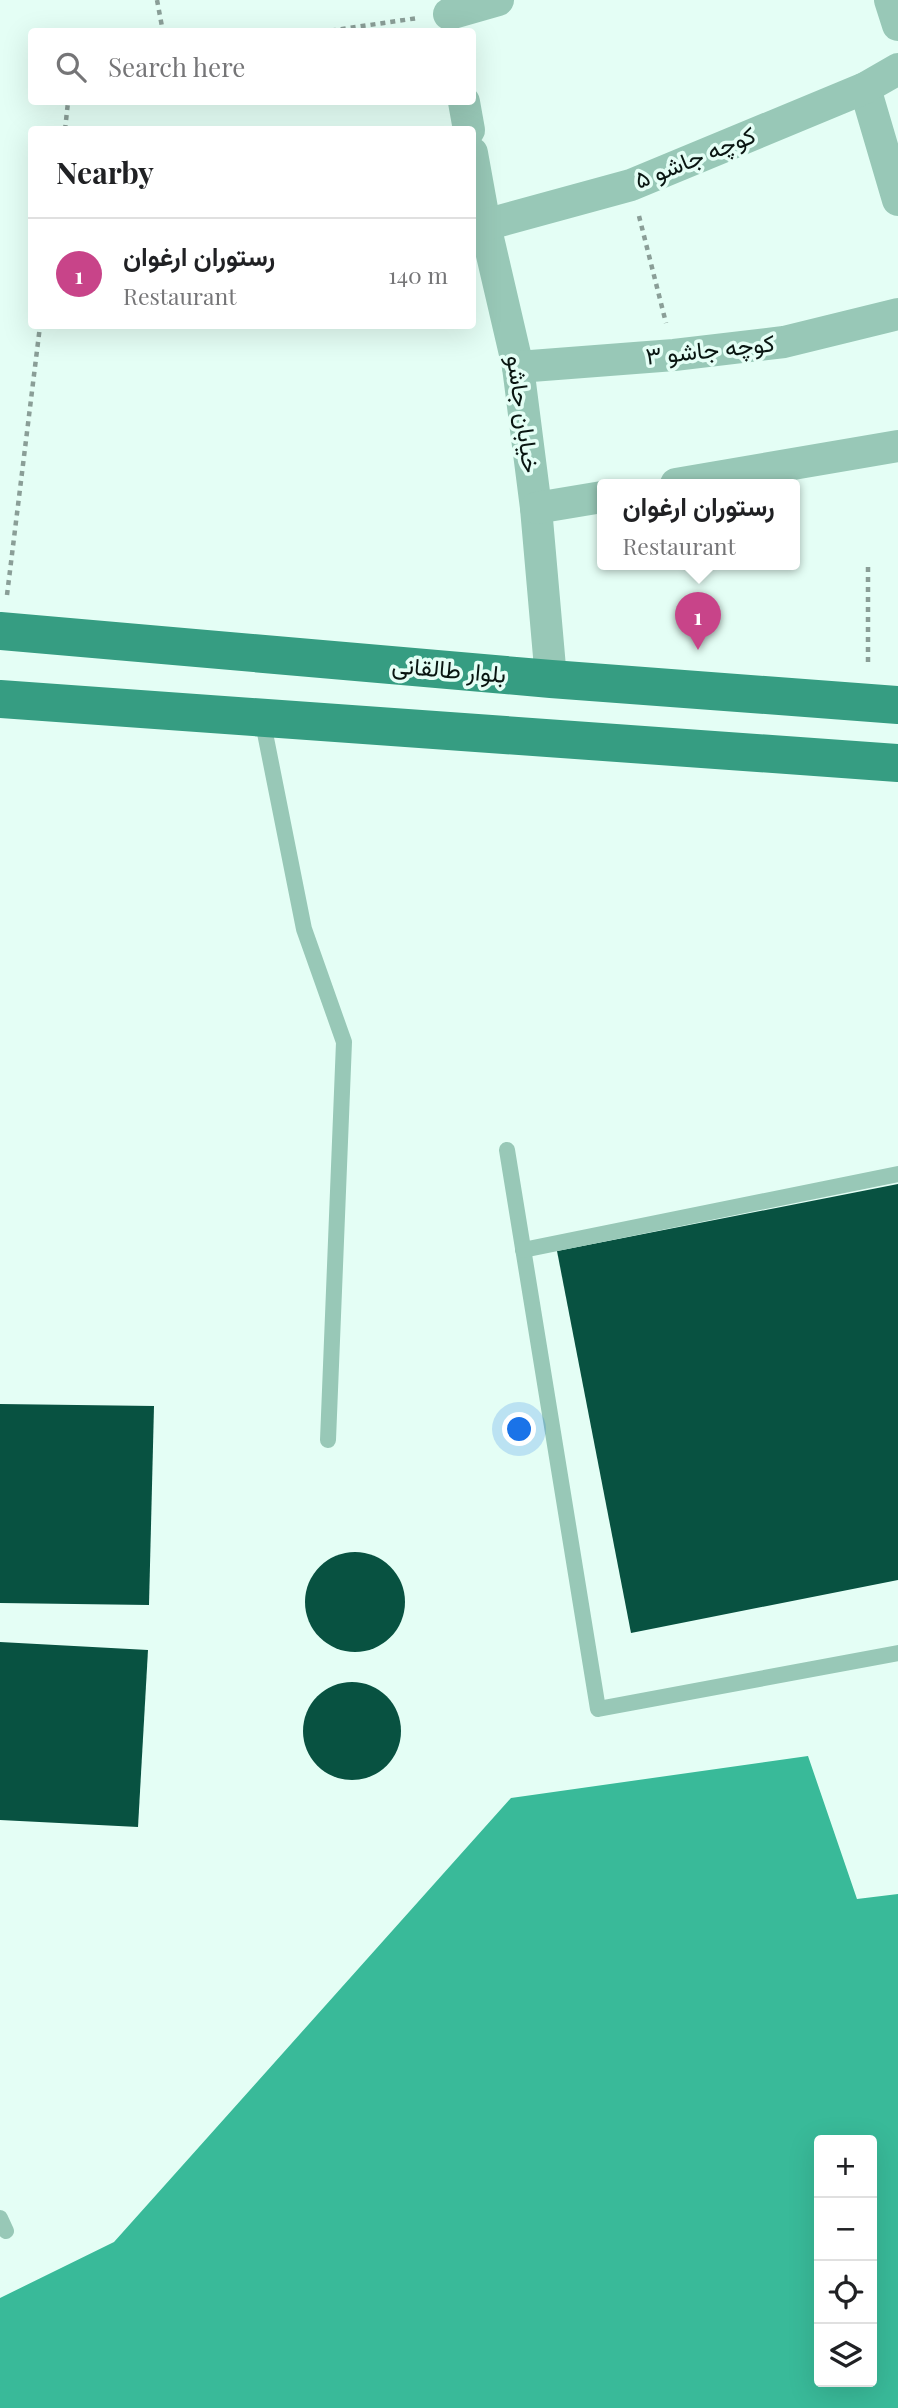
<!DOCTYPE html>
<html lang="en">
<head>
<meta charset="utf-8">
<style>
  body { margin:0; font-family:"Playfair Display",Vazirmatn,serif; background:#f2f2f2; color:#202124 }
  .controls { position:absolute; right:21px; bottom:21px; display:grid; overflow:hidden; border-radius:7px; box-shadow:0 7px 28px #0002 }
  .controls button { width:63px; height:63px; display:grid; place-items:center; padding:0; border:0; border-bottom:2px solid #e0e0e0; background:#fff; color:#202124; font:35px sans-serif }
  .you { position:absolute; left:520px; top:1430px; width:24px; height:24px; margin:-18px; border:5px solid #fff; border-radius:50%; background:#1a73e8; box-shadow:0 0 0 10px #1a73e833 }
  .badge { display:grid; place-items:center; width:46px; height:46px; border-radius:50%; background:#c84489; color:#fff; font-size:23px; font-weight:700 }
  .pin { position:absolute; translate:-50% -58px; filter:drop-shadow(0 2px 4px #0008) }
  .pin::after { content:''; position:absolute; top:37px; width:24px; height:21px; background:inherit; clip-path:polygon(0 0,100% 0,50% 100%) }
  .popup { position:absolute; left:597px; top:479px; width:203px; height:91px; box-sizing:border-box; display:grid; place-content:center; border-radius:7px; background:#fff; filter:drop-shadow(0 2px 5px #0005); font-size:23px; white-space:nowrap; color:#757577 }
  .popup b { font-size:26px; color:#202124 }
  .popup::after { content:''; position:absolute; left:50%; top:100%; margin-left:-14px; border:14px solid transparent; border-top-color:#fff }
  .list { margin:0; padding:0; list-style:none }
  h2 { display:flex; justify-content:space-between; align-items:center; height:91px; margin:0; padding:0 28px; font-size:30px }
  h2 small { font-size:23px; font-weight:400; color:#757577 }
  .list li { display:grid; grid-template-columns:46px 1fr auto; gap:21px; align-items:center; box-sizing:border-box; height:112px; padding:0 28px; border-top:2px solid #e0e0e0 }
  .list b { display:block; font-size:26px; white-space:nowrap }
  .list p { margin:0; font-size:23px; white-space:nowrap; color:#757577 }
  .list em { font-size:23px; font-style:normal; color:#757577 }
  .icon { flex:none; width:38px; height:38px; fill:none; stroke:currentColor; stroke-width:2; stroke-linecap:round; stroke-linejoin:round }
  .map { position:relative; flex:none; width:898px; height:2408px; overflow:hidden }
  .search { position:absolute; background:#fff; box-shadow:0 7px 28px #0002; left:28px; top:28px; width:448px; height:77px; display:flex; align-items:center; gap:18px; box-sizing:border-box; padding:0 24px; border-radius:7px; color:#757577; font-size:26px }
  .panel { position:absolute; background:#fff; box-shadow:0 7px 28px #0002; left:28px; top:126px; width:448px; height:203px; border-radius:7px }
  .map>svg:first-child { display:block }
  .water { fill:#39ba99; fill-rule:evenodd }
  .building { fill:#085241 }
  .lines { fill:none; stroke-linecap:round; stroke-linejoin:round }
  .path { stroke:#8a9e97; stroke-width:4.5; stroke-dasharray:5 5; stroke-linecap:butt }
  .lane { stroke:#98c8b7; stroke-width:16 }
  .street { stroke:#98c8b7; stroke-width:32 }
  .primary { stroke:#369d82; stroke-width:38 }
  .labels { text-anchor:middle; stroke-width:7; stroke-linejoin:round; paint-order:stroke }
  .street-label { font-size:24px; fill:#091511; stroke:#e4fef5 }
</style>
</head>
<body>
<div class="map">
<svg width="898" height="2408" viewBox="0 0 898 2408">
  <rect width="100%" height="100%" fill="#e4fef5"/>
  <path class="water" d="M808 1756 857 1899 898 1894V2408H0V2298L114 2242 511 1798ZM819 2140H872V2382H819Z"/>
  <g class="building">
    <polygon points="898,1184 898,1580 631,1633 557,1251"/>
    <polygon points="0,1404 154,1406 149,1605 0,1603"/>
    <circle cx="355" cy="1602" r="50"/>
    <polygon points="0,1642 148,1650 138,1827 0,1820"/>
    <circle cx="352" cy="1731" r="49"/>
  </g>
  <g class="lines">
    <g class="path">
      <polyline points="157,0 163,32"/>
      <polyline points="321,32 418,18"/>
      <polyline points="65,130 68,102"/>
      <polyline points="639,216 666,323"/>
      <polyline points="868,567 868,667"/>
      <polyline points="7,595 40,326"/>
    </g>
    <g class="lane">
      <polyline points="262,718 304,929 344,1042 328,1440"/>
      <polyline points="507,1150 598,1709 898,1653"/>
      <polyline points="523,1250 898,1174"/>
      <polyline points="0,2218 6,2231"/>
    </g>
    <g class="street">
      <polyline points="890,0 898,25"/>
      <polyline points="449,14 498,0"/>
      <polyline points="865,88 898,200"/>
      <polyline points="464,102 469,130"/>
      <polyline points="472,153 485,225 518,367 536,508 551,679"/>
      <polyline points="485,225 631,185 865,88 898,69"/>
      <polyline points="518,367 674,355 784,342 898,314"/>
      <polyline points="676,484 898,446"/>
      <polyline points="536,508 602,497"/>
    </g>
    <g class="primary">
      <polyline points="0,631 551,679 898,705"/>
      <polyline points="0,699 898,763"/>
    </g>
  </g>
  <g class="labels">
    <g class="street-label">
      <text transform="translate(695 158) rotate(-22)" y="8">کوچه جاشو ۵</text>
      <text transform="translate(710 350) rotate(-6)" y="8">کوچه جاشو ۳</text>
      <text transform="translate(523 414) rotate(82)" y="8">خیابان جاشو</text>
      <text transform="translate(449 670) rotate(5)" y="8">بلوار طالقانی</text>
    </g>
  </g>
</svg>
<div class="controls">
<button>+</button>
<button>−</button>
<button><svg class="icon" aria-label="locate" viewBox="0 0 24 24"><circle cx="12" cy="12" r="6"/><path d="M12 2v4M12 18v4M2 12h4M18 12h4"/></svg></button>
<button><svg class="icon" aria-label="layers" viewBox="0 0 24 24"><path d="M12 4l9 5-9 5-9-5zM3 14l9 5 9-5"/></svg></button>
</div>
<div class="you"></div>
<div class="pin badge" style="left:698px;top:650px">1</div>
<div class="popup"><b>رستوران ارغوان</b>Restaurant</div>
<div class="search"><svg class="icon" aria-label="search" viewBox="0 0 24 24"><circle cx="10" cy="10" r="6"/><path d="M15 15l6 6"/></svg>Search here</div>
<section class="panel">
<h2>Nearby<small></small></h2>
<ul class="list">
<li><span class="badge">1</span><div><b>رستوران ارغوان</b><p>Restaurant</p></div><em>140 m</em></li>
</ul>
</section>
</div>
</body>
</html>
